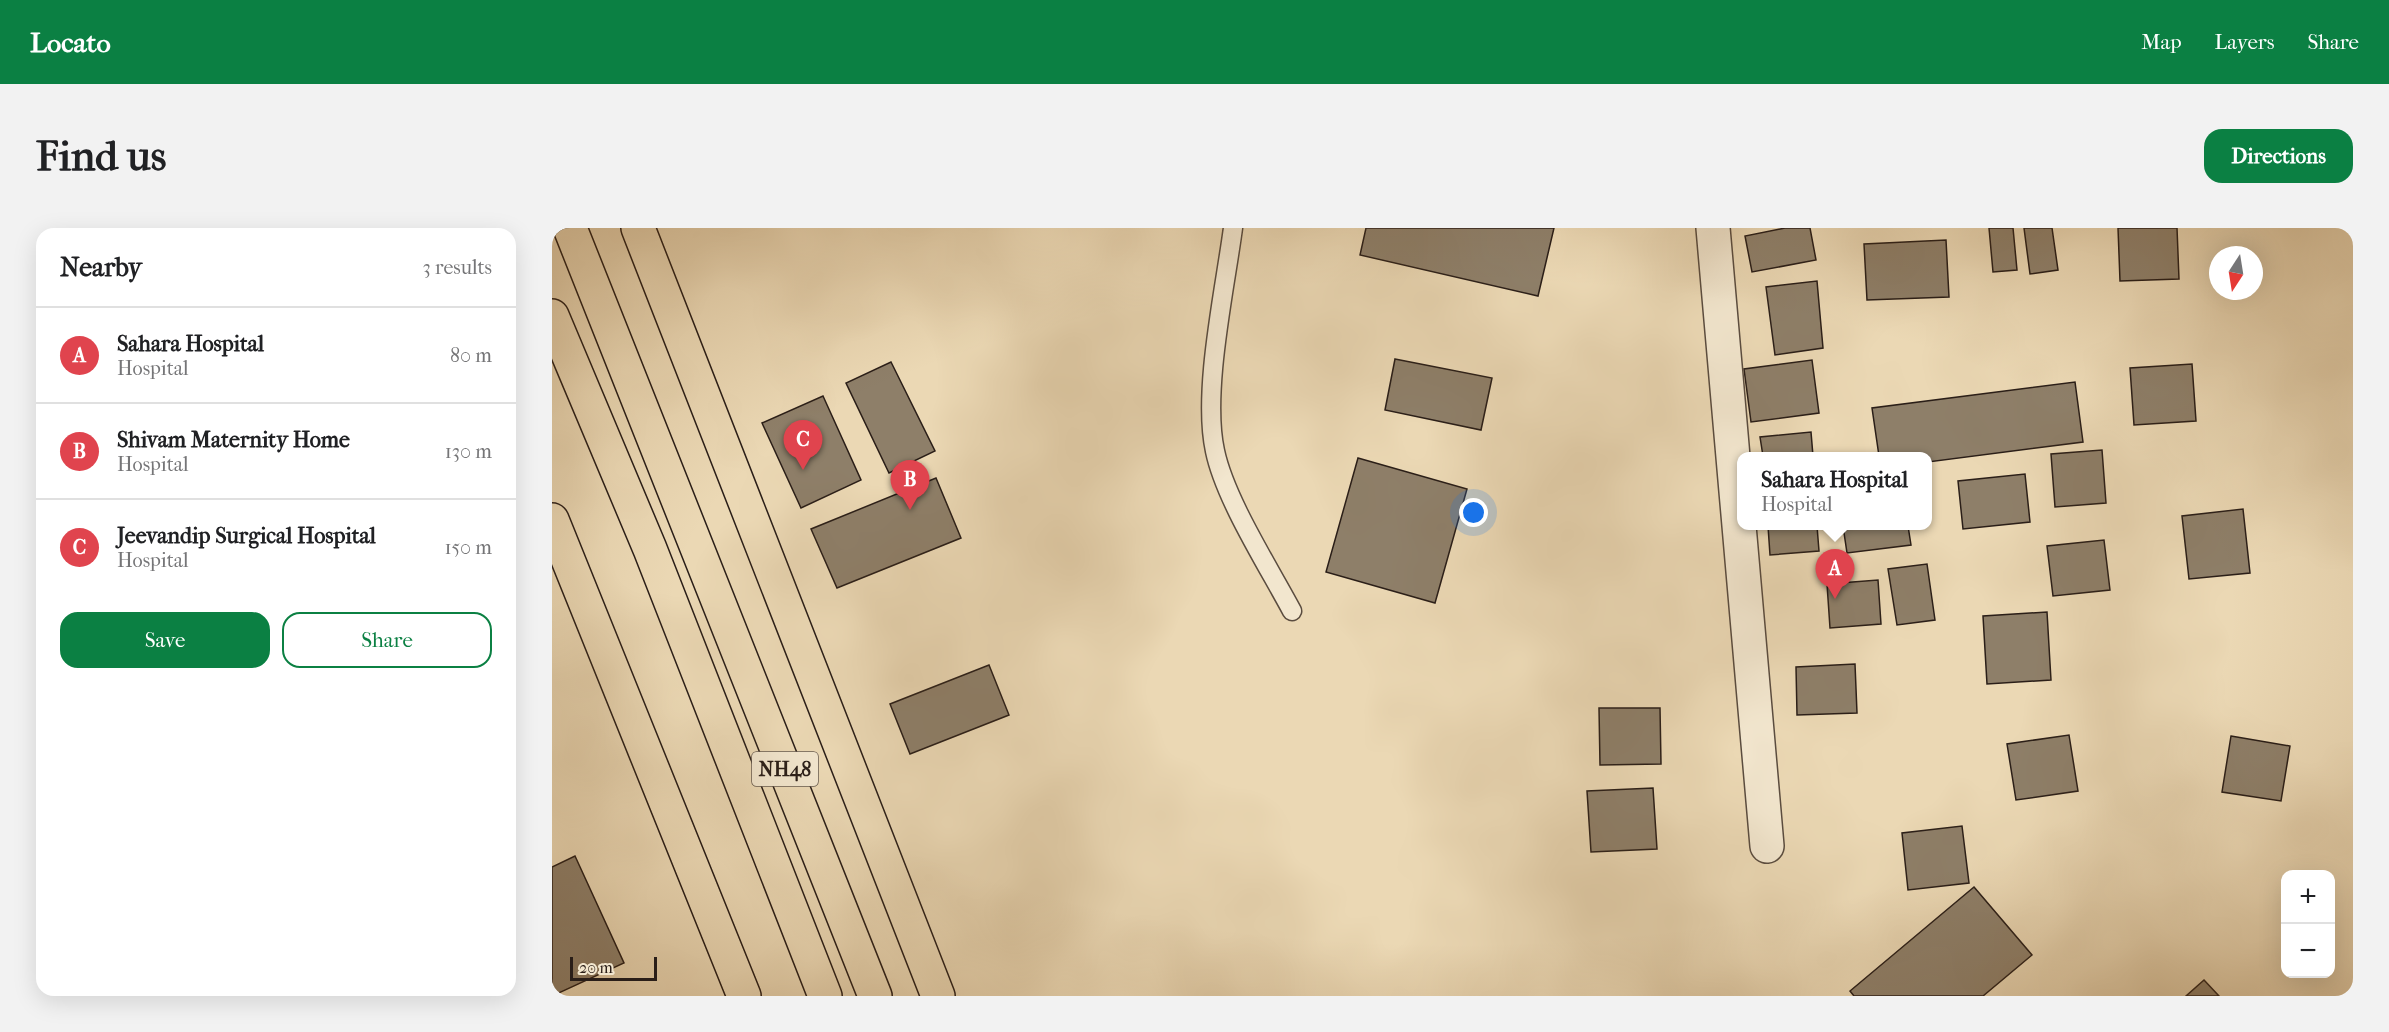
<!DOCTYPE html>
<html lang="en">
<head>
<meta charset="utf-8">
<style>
  body { margin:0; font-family:"IM FELL French Canon",serif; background:#f2f2f2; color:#202124 }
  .controls { position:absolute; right:18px; bottom:18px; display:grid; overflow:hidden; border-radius:12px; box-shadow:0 6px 24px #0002 }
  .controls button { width:54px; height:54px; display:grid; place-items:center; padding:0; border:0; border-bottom:2px solid #e0e0e0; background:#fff; color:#202124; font:30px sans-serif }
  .compass { position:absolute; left:1657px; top:18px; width:54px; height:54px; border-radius:50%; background:#fff; box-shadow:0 6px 24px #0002; rotate:192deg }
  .scale { position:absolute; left:18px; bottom:15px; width:87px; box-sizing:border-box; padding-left:6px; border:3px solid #2a1e18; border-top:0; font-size:16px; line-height:21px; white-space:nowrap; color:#2a1e18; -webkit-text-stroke:4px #f2e6ce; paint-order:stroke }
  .you { position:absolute; left:922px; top:285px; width:21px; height:21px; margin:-15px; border:4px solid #fff; border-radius:50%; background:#1a73e8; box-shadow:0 0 0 9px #1a73e833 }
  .badge { display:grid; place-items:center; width:39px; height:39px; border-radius:50%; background:#0b8043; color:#fff; font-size:20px; font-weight:700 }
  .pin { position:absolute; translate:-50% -50px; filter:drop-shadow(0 2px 3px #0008) }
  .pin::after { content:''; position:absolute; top:32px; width:21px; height:18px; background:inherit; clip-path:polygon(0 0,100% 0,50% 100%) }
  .popup { position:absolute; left:1185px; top:224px; width:195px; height:78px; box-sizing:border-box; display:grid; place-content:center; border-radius:12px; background:#fff; filter:drop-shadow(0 2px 4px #0005); font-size:20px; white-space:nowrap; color:#757577 }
  .popup b { font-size:22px; color:#202124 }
  .popup::after { content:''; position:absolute; left:50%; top:100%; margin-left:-12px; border:12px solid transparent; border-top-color:#fff }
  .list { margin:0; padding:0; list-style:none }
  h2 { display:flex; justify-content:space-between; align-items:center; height:78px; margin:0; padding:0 24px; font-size:26px }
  h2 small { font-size:20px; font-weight:400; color:#757577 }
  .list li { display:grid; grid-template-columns:39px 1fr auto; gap:18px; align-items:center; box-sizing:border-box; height:96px; padding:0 24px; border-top:2px solid #e0e0e0 }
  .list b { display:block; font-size:22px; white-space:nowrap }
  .list p { margin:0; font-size:20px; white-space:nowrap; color:#757577 }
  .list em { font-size:20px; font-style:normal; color:#757577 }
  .actions { display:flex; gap:12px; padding:18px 24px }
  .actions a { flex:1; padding:14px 0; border:2px solid #0b8043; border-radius:18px; text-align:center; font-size:21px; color:#0b8043 }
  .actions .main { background:#0b8043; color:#fff }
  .map { position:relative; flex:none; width:1801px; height:768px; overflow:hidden; border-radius:18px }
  header { display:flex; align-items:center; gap:36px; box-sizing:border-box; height:84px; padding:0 30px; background:#0b8043; color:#fff }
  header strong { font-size:28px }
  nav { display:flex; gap:33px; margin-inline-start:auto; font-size:21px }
  .intro { display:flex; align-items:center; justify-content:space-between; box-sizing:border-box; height:144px; padding:0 36px }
  h1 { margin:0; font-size:42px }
  .button { padding:15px 27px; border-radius:18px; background:#0b8043; color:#fff; font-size:21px; font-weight:700 }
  main { display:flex; gap:36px; padding:0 36px }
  aside { flex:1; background:#fff; border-radius:18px; box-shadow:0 6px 24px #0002 }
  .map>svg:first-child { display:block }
  .building { fill:#8e7f69; stroke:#2a1e18; stroke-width:1.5 }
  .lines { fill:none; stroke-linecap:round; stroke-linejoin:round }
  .lane-casing { stroke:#5a4c3f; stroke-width:21 }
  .street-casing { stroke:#5a4c3f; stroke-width:36 }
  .highway-casing { stroke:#2a1e18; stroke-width:36 }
  .lane { stroke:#f2e6ce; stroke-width:18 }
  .street { stroke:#f2e6ce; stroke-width:33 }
  .highway { stroke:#ebd8b4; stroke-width:33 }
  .labels { text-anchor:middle; stroke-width:4.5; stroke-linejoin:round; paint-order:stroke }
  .shield { fill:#f2e6ce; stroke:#665a4f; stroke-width:1.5 }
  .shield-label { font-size:20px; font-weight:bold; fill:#2a1e18 }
</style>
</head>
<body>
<header>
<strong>Locato</strong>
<nav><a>Map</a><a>Layers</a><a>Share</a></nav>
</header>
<div class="intro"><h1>Find us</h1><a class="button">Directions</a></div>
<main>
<aside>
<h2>Nearby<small>3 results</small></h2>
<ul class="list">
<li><span class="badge" style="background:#e0444e">A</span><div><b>Sahara Hospital</b><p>Hospital</p></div><em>80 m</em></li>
<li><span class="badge" style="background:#e0444e">B</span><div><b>Shivam Maternity Home</b><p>Hospital</p></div><em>130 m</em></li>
<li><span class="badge" style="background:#e0444e">C</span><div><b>Jeevandip Surgical Hospital</b><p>Hospital</p></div><em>150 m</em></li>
</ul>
<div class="actions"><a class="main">Save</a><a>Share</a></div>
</aside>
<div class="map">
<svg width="1801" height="768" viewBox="0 0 1801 768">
  <rect width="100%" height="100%" fill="#ebd8b4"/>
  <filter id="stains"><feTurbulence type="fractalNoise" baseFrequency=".00333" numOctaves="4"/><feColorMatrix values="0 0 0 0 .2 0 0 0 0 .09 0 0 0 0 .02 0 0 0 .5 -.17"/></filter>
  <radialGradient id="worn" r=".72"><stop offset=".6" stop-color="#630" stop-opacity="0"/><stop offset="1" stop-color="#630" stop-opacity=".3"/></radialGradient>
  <g class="building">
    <polygon points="814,0 1002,0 986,68 808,27"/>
    <polygon points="1233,0 1258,0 1264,32 1200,44 1193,8"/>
    <polygon points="1437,0 1461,0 1465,42 1441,44"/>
    <polygon points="1472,0 1500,0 1506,42 1478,46"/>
    <polygon points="1566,0 1625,0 1627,51 1568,53"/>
    <polygon points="1394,12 1397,69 1315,72 1312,16"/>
    <polygon points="1265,53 1271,120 1223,127 1214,59"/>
    <polygon points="843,131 940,150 929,202 833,182"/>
    <polygon points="1260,132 1267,185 1199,194 1192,141"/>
    <polygon points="339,134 383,223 337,245 294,155"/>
    <polygon points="1640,136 1644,193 1582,197 1578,140"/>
    <polygon points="1523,154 1531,214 1376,234 1376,228 1327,228 1320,180"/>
    <polygon points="271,168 309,252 249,280 210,195"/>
    <polygon points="1259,204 1261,228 1211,228 1208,209"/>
    <polygon points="1550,222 1554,275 1503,279 1499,226"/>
    <polygon points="806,230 915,261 883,375 774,344"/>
    <polygon points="1473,246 1478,294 1411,301 1406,253"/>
    <polygon points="384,250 409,310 285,360 259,301"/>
    <polygon points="1691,281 1698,345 1637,351 1630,288"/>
    <polygon points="1216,298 1265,298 1267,323 1218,327"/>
    <polygon points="1291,298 1356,298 1359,317 1295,325"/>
    <polygon points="1552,312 1558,362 1501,368 1495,318"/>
    <polygon points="1375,336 1383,392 1345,397 1336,341"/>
    <polygon points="1326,352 1329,396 1278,400 1275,356"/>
    <polygon points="1495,384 1499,452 1435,456 1431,388"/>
    <polygon points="1303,436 1305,485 1245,487 1244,439"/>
    <polygon points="437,437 457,487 358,526 338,476"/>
    <polygon points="1047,480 1108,480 1109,536 1048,537"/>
    <polygon points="1517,507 1526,563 1464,572 1455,516"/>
    <polygon points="1679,508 1738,518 1729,573 1670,564"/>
    <polygon points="1101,560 1105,621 1039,624 1035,563"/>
    <polygon points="1410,598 1417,655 1356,662 1350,605"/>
    <polygon points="23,628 72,735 0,768 0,639"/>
    <polygon points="1422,659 1480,727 1431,768 1302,768 1298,763"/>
    <polygon points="1652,752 1667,768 1634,768"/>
  </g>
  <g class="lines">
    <g class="lane-casing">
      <path id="lane" d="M681 0C673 61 650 164 663 223 673 271 716 338 740 383"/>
    </g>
    <g class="street-casing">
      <polyline id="street" points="1161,0 1215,618"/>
    </g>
    <g class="highway-casing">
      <g id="highway">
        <polyline points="18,0 323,768"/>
        <polyline points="86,0 386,768"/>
        <polyline points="0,88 98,321 273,768"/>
        <polyline points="0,292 192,768"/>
      </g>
    </g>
    <use href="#lane" class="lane"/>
    <use href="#street" class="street"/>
    <use href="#highway" class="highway"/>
  </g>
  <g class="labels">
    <rect class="shield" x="200" y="524" width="66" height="34" rx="4.5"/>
    <g class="shield-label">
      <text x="233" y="548">NH48</text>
    </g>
  </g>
  <rect width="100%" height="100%" filter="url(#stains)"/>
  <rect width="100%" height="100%" fill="url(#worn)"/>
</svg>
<div class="controls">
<button>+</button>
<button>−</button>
</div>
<svg class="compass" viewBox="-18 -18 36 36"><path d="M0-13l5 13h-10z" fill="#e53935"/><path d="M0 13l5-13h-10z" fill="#757577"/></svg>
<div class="scale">20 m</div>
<div class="you"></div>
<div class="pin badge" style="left:1283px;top:371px;background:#e0444e">A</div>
<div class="popup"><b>Sahara Hospital</b>Hospital</div>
<div class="pin badge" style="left:358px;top:282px;background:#e0444e">B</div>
<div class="pin badge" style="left:251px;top:242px;background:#e0444e">C</div>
</div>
</main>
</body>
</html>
